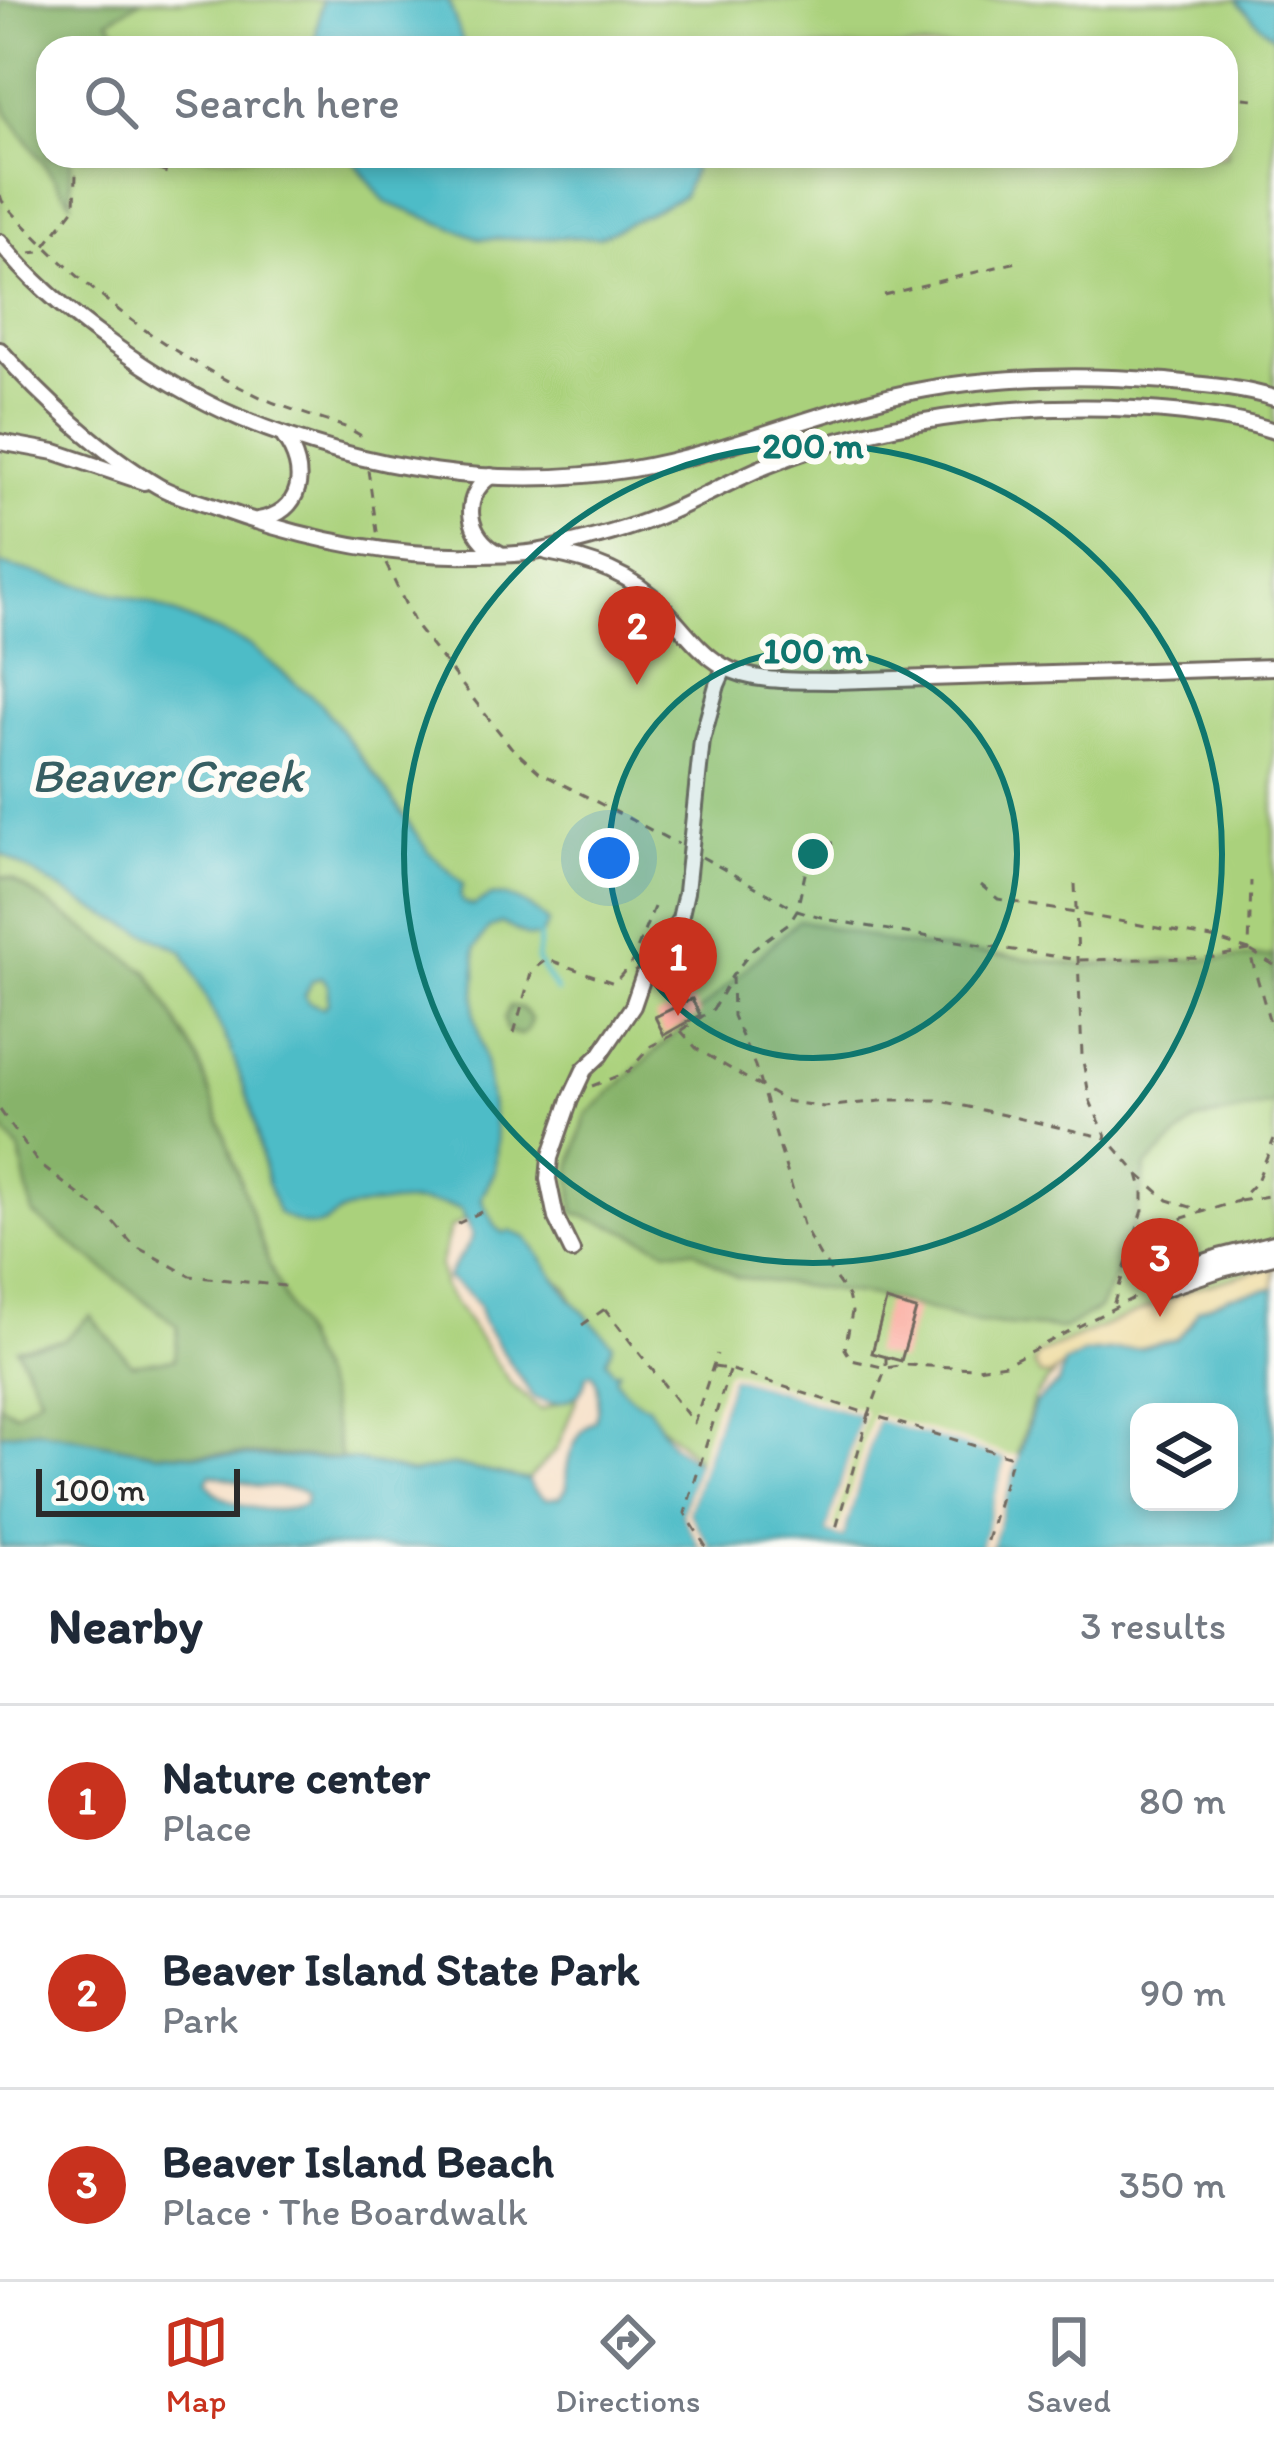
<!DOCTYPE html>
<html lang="en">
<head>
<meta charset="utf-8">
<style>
  body { margin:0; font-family:Itim,sans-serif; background:#f2f2f3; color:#1f2937 }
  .controls { position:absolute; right:36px; bottom:36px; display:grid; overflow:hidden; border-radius:24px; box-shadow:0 6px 18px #0003 }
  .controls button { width:108px; height:108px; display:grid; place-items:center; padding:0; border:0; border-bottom:3px solid #e0e1e3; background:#fff; color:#1f2937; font:60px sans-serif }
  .scale { position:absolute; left:36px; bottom:30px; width:204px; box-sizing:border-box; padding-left:12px; border:6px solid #2b2b2b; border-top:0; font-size:33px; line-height:42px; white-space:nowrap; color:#2b2b2b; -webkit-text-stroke:9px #fdfcf7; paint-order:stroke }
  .you { position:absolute; left:609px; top:858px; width:42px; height:42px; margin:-30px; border:9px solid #fff; border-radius:50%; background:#1a73e8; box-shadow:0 0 0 18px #1a73e833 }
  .badge { display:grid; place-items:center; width:78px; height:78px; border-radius:50%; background:#c8321e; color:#fff; font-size:39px; font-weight:700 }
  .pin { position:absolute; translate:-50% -99px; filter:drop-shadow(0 3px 6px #0008) }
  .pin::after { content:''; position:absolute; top:63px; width:42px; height:36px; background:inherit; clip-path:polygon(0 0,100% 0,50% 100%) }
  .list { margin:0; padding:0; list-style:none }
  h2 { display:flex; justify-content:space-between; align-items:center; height:156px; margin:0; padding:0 48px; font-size:51px }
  h2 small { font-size:39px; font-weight:400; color:#747a83 }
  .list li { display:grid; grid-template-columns:78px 1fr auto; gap:36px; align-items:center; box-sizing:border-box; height:192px; padding:0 48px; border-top:3px solid #e0e1e3 }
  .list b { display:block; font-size:45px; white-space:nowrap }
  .list p { margin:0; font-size:39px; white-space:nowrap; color:#747a83 }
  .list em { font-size:39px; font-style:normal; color:#747a83 }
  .icon { flex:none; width:66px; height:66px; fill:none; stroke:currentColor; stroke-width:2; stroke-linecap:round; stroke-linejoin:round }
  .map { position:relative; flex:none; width:1274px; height:1547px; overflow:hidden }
  .search { position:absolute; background:#fff; box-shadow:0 6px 18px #0003; left:36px; right:36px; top:36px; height:132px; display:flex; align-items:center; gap:30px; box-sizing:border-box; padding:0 42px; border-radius:36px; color:#747a83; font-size:45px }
  .sheet { height:732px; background:#fff }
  nav { display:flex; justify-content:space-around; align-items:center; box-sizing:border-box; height:168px; border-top:3px solid #e0e1e3; background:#fff; font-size:33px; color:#747a83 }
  nav a { display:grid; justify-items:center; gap:6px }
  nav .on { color:#c8321e }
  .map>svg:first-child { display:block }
  .green { fill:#aad17b; stroke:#6a7e53; stroke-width:3; fill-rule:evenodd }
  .forest { fill:#87b36b; stroke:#596f4b; stroke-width:3 }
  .sand { fill:#eeda9e; stroke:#8c8264; stroke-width:3 }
  .water { fill:#4ebcc7; stroke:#3c7479; stroke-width:3; fill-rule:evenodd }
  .pier { fill:#f6dfc6 }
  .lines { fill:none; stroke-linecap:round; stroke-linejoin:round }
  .stream { stroke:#4ebcc7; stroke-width:4.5 }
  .building { fill:#fba99c }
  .minor-casing { stroke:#726a61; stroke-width:20 }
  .path { stroke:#726a61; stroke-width:3; stroke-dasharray:9 9; stroke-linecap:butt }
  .minor { stroke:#fff; stroke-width:14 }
  .ring { fill:none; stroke:#0f766e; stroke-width:6 }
  .labels { text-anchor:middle; stroke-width:12; stroke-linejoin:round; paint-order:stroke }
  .water-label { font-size:48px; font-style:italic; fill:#375e62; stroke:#fdfcf7 }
  .centre { fill:#0f766e; stroke:#fdfcf7; stroke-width:6 }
  .ring-label { font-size:36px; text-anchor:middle; font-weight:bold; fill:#0f766e; stroke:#fdfcf7; stroke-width:12; stroke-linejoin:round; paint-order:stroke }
</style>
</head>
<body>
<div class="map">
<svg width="1274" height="1547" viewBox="0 0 1274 1547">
  <rect width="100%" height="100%" fill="#fdfcf7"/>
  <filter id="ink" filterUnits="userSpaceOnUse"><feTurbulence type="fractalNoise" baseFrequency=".00833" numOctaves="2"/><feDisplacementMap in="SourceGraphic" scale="24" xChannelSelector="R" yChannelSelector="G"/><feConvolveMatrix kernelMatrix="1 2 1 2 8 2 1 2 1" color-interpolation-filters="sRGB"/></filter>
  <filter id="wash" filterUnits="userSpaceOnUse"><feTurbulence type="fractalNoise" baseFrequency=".004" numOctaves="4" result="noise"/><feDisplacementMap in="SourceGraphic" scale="48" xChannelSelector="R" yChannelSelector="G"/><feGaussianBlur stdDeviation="2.7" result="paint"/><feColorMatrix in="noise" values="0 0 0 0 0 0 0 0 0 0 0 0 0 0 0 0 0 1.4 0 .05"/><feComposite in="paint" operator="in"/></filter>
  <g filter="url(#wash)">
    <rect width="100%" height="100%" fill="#f6dfc6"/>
    <path class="green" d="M0 0H1274V1283L1205 1299 1074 1349 1034 1398 991 1547H697L678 1512 695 1457 606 1374 567 1288 475 1215 450 1228 440 1266 444 1288 512 1385 541 1410 578 1395 557 1449 528 1480 453 1465 412 1473 354 1460 270 1455 36 1431 0 1434ZM48 48H1226V156H48Z"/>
    <g class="forest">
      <polygon points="0,0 142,0 108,20 127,43 125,48 48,48 48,156 71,156 71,202 7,113 0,92"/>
      <polygon points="0,876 12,879 148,972 199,1061 269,1264 327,1393 341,1459 270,1455 154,1453 36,1431 0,1434 0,1404 16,1413 40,1396 17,1348 64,1340 90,1316 132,1364 175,1359 178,1326 33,1214 19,1150 0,1126"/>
      <polygon points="799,920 899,944 1084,965 1274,956 1274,1104 1195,1121 1146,1166 1136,1216 1121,1265 1099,1309 1063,1329 979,1323 875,1296 736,1277 694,1250 668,1250 616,1227 574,1213 571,1168 586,1115"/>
      <polygon points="510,1006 522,1008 531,1019 527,1031 521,1035 507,1031 504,1019"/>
    </g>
    <polygon class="sand" points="1274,1266 1274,1288 1266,1289 1190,1325 1176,1339 1141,1348 1085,1353 1048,1376 1040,1375 1034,1364 1037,1355 1192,1289"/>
    <g class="water">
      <polygon points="322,0 448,0 463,42 468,48 314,48"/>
      <polygon points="1238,0 1274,0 1274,38 1239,4"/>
      <polygon points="350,156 691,156 693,171 683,196 600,237 481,239 385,202"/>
      <path d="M0 564 150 603 249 645 321 704 384 787 428 851 463 884 460 895 463 902 473 906C479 903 485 898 492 896 509 892 538 910 548 923L540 937H529L501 923 489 928 475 948 476 977 474 1013 485 1061 497 1141 495 1171 482 1196V1201L497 1228 504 1233 510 1231 527 1238 570 1298 613 1344 606 1360 613 1371H619L615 1377C621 1389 632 1401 647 1405L672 1445 698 1463 682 1514 701 1547H0V1434L36 1430 154 1453 354 1460 412 1473 453 1465 528 1480 533 1489 546 1499 560 1497 567 1487C564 1463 575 1432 595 1420 599 1407 601 1385 592 1373L586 1375C584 1401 556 1409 533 1397L483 1322 478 1305 467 1292 447 1278C454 1262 467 1252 473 1235L461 1209C430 1199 378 1201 347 1210 338 1212 331 1220 322 1224 307 1230 291 1220 278 1213L267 1181 251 1107 230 1047 183 951 94 909 0 853ZM322 977 328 985V1003L323 1008 308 1002 305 995 312 981ZM211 1474 258 1486 296 1489 306 1494 305 1504C279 1517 221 1508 207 1482Z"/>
      <path d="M1274 1288V1547H991L1035 1403 1058 1384 1064 1364 1085 1353 1141 1348 1176 1339 1190 1325 1198 1310 1230 1296ZM1139 1412H1229V1502H1139Z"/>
      <polygon points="731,1376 861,1415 827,1532 843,1537 877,1419 1007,1459 981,1547 710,1547 688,1512"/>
    </g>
    <polygon class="pier" points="729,1370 866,1411 834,1528 839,1530 871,1418 875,1414 1012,1456 1013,1454 1019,1456 991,1547 981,1547 1006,1459 877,1420 843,1537 827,1532 861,1415 731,1376 688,1512 710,1547 701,1547 682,1514 725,1374"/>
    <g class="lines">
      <polyline class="stream" points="540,937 537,960 557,992"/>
    </g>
    <g id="blocks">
      <g class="building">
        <polygon points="692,999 700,1015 664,1035 655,1017"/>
        <polygon points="886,1301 916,1310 901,1361 872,1353"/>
      </g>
    </g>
  </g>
  <g filter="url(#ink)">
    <use href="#blocks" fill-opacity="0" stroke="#726a61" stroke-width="3"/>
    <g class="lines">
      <g class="minor-casing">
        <g id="minor">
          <path d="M0 242C52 309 162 385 240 418 363 469 500 491 632 469 715 455 788 423 868 402 965 376 1066 373 1166 381 1202 385 1239 387 1274 398"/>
          <path d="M0 350C43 399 102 453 158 486 175 496 198 501 217 508 300 538 385 557 474 555 498 555 523 555 546 550 584 540 624 531 659 516 696 501 730 481 766 466 895 413 1048 398 1185 413 1215 417 1245 421 1274 431"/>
          <polyline points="0,442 55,452 144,482"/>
          <path d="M491 476C460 496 467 538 499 553"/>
          <path d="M258 520C303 512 309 471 284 437"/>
          <path d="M547 552C591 560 632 574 663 607 682 627 699 652 723 666 754 684 800 680 834 681L1274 667"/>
          <polyline points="1274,1243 1219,1257 1149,1281 1153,1292 1222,1269 1274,1256"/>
          <polyline points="572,1251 556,1218 548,1179 550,1158 570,1100 584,1070 600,1055 633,1006 644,974 680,919 686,892 702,740 717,685 725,667"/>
        </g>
      </g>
      <g class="path">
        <polyline points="1226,96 1254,99"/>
        <polyline points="125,156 167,173"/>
        <path d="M0 195 2 201C74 280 155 347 252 393 282 408 316 417 348 428L360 435 362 443"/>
        <polyline points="30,253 39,252 44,247 75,207 76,174 80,156"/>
        <polyline points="884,295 1021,261"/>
        <polyline points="368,470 378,538"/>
        <polyline points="386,564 416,626 511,747 539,772 678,844"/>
        <polyline points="702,857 797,910 831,920 924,936 1078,960 1209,958 1249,950 1274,1036"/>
        <polyline points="1075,884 1082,1055 1090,1101 1107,1138 1138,1174 1143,1192 1143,1210 1112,1309"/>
        <polyline points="981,885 998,899 1212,938 1249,950 1251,881"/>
        <polyline points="1251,951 1274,965"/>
        <polyline points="732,976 733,1016 755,1066 804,1228 820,1256 848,1296 852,1312 845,1349 852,1360 886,1368 907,1365 976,1368 1006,1364 1139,1295"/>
        <polyline points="681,1031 697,1049 785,1101 824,1107 890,1100 937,1100 1107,1138"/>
        <polyline points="514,1033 532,970 547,959 614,983 631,964 654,907"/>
        <polyline points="592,1086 628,1072 651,1046 681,1031 713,1009 732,976 754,948 789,923 797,910 809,856 818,843 834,843"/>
        <polyline points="0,1110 39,1164 112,1220 133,1245 190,1276 285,1286"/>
        <polyline points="1139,1175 1168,1200 1203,1211"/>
        <polyline points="1240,1201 1274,1195"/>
        <polyline points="457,1224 487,1209"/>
        <polyline points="1134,1244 1157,1226 1238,1201 1257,1181 1274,1139"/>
        <polyline points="605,1309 694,1423 717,1354"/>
        <polyline points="582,1325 609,1306"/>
        <polyline points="886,1357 886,1368 869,1414 1012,1457 985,1547"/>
        <polyline points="714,1367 729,1369 869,1414 835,1532"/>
        <polyline points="706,1547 685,1513 729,1371"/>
      </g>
      <use href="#minor" class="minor"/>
    </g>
  </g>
  <circle cx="813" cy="854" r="204" fill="#0f766e" fill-opacity=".12"/>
  <g class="ring">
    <circle cx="813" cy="854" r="204"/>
    <circle cx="813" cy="854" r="409"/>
  </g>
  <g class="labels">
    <g class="water-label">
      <text x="167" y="792">Beaver Creek</text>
    </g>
  </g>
  <circle cx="813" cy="854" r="18" class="centre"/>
  <g class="ring-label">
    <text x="813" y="458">200 m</text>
    <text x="813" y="663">100 m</text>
  </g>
</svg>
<div class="controls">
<button><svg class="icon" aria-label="layers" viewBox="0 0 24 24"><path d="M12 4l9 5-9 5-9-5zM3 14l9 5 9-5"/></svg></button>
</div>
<div class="scale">100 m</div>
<div class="you"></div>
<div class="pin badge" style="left:678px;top:1016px">1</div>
<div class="pin badge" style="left:637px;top:685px">2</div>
<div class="pin badge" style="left:1160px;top:1317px">3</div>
<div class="search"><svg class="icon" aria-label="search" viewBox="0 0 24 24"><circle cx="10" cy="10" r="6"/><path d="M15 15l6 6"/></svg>Search here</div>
</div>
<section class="sheet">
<h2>Nearby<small>3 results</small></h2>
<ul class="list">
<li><span class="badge">1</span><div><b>Nature center</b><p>Place</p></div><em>80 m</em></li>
<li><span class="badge">2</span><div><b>Beaver Island State Park</b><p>Park</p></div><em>90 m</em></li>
<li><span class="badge">3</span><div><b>Beaver Island Beach</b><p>Place · The Boardwalk</p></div><em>350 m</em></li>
</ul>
</section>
<nav>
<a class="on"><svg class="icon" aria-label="map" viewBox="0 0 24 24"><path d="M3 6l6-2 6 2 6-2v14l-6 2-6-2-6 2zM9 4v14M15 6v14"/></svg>Map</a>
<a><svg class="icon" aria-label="directions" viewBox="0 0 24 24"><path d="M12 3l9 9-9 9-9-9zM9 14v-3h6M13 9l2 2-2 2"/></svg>Directions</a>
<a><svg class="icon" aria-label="saved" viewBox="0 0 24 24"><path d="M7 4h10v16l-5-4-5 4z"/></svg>Saved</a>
</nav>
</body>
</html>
